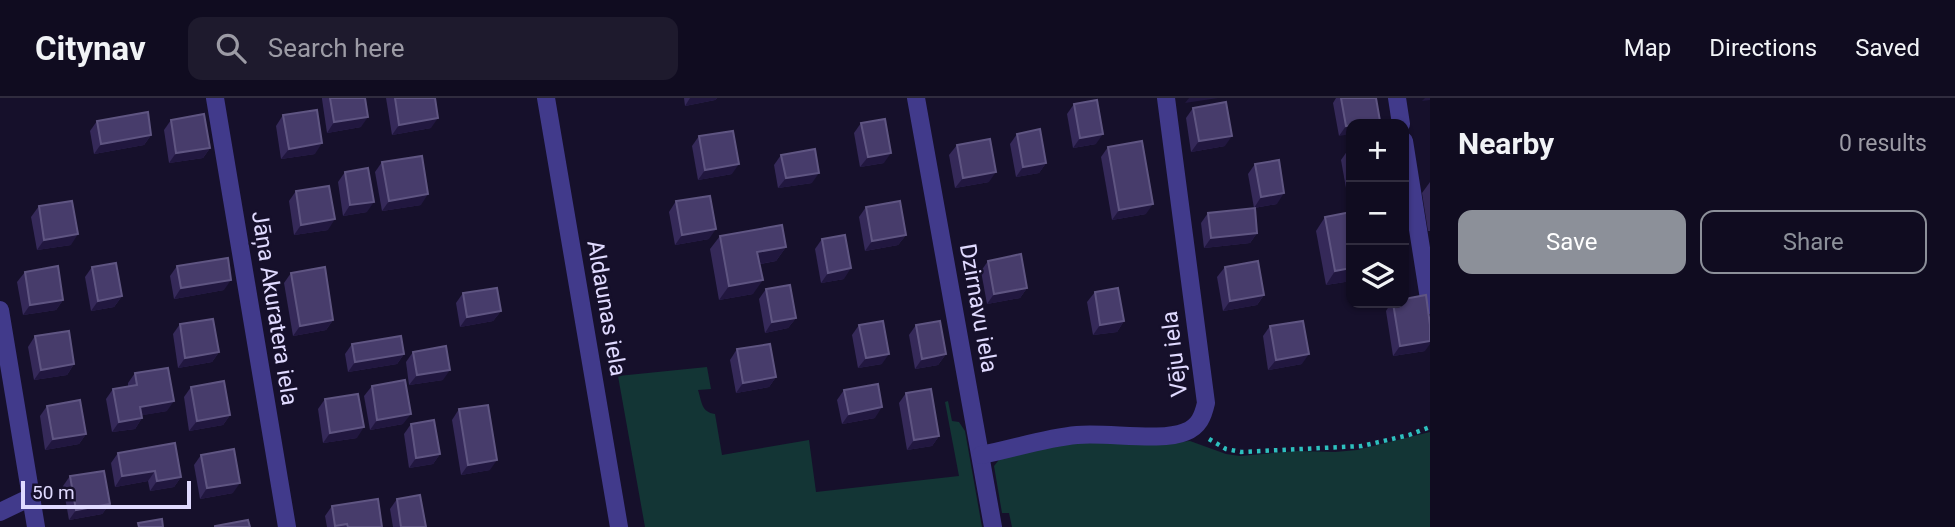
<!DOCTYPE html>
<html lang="en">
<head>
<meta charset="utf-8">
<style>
  body { margin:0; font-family:Roboto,sans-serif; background:#1e1a2d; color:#f1f3f6 }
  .controls { position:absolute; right:21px; top:21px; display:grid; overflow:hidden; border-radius:14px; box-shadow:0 2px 5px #0004 }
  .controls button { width:63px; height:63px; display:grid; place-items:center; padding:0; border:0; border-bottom:2px solid #302c3e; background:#100c20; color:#f1f3f6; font:35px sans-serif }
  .scale { position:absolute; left:21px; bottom:18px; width:170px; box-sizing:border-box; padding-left:7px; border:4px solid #e0daff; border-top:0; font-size:19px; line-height:24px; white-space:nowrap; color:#e0daff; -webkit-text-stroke:5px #16102b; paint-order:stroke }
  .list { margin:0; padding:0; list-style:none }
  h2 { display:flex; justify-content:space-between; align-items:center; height:91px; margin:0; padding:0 28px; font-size:30px }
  h2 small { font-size:23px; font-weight:400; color:#9c9ba5 }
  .actions { display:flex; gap:14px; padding:21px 28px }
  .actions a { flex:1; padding:16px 0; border:2px solid #8c9099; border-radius:14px; text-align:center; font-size:24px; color:#8c9099 }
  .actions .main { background:#8c9099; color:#fff }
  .icon { flex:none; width:38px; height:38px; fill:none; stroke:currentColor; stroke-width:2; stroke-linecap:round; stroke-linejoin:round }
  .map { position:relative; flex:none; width:1430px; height:429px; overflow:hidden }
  header { display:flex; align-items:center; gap:42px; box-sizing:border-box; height:98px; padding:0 35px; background:#100c20; border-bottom:2px solid #302c3e }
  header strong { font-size:33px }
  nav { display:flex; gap:38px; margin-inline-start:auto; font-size:24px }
  .search { width:490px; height:63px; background:#1e1a2d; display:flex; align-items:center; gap:18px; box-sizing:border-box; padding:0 24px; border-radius:14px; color:#9c9ba5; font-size:26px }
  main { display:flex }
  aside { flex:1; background:#100c20 }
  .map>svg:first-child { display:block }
  .green { fill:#133535 }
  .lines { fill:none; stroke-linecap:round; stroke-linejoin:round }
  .path { stroke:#2dc0be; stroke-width:4.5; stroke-dasharray:3.5 5; stroke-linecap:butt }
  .minor { stroke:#413a8b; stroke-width:18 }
  .wall { fill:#352959 }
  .shaded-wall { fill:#21173f }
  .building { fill:#473c6b; stroke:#5f5582; stroke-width:2 }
  .labels { text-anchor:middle; stroke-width:5; stroke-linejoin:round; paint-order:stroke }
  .street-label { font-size:23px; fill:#e0daff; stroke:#16102b }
</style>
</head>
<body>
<header>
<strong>Citynav</strong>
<div class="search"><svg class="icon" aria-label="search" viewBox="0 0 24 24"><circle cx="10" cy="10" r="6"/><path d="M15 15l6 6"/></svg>Search here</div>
<nav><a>Map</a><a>Directions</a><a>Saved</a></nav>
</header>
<main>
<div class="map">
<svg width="1430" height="429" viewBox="0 0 1430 429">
  <rect width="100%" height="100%" fill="#16102b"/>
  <g class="green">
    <path d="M707 269 711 291 698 292C702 304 701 314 715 316L722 357 809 342 816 394 959 378 945 304 948 303 952 323 959 324 965 333 982 429H645L618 278Z"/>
    <polygon points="1430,334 1430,429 1012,429 1009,415 1002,415 994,368 1002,358 1067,343 1177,344 1190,343 1226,356 1240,358 1297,353 1335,354 1357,352"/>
  </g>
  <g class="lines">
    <polyline class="path" points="1209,341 1226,351 1241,354 1362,348 1409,337 1430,329"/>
    <g class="minor">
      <polyline points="215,0 287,429"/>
      <polyline points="546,0 619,429"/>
      <polyline points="916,0 993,429"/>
      <polyline points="1397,0 1401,26"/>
      <polyline points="1404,43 1430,207"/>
      <polyline points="0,212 36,429"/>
      <path d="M981 357C1012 351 1045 340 1077 337 1106 334 1162 344 1185 334 1199 329 1203 318 1206 305L1166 0"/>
      <polyline points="0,414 31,399"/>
    </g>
  </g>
  <g class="wall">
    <polygon points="322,0 365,0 361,29 327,35 322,1"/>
    <polygon points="386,0 435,0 431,30 392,37"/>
    <polygon points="684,0 717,0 715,2 685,8"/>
    <polygon points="1336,0 1376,0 1380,23 1377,26 1351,26 1339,38 1333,5"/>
    <polygon points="1074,6 1096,46 1073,50 1067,16"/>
    <polygon points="1193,10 1225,48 1191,54 1186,20"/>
    <polygon points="283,17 315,56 281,61 276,28"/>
    <polygon points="171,22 210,50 203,60 169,65 164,32"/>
    <polygon points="97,23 151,37 144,47 94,56 90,33"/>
    <polygon points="861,25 884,65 860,69 854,35"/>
    <polygon points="1017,36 1046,65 1039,75 1016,79 1010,46"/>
    <polygon points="699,38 732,76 698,82 692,48"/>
    <polygon points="957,47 989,84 955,90 949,57"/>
    <polygon points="1108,49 1146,116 1112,122 1101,59"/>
    <polygon points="1351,51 1351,107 1349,107 1341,62 1348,52"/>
    <polygon points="781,57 812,85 778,90 774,67"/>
    <polygon points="382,64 421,107 382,113 375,74"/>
    <polygon points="1255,66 1277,106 1254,110 1248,76"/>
    <polygon points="345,74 367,114 343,118 338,84"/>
    <polygon points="1430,84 1430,133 1428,133 1422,95"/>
    <polygon points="296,93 328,132 294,137 289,103"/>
    <polygon points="676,103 709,141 675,147 669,114"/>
    <polygon points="39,108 71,147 37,152 31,119"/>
    <polygon points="866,109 906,137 898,147 865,153 859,119"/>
    <polygon points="1208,115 1257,135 1250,145 1204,150 1201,125"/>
    <polygon points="1325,119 1351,183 1326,187 1316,133"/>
    <polygon points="720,138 786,149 776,163 760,166 753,196 719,202 710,151"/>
    <polygon points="822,141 844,181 821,185 815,151"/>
    <polygon points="988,163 1027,190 1020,200 987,206 981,173"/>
    <polygon points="177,168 224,192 174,201 170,178"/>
    <polygon points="92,169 122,198 114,209 91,213 85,179"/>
    <polygon points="1225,169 1264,197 1257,207 1223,213 1217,179"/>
    <polygon points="25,174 63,202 56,212 23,217 17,184"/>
    <polygon points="291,175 333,222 326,232 293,238 284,185"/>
    <polygon points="766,191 796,220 788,230 765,235 759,201"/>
    <polygon points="1095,194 1124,223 1117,234 1093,237 1087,204"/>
    <polygon points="463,195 501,213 493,223 460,229 456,205"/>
    <polygon points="1391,205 1404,205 1425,253 1393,258 1386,213"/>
    <polygon points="180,226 219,254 212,264 178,270 173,236"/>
    <polygon points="859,227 882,266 858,270 852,237"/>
    <polygon points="916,227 946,256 938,267 915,271 909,237"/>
    <polygon points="1270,228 1302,266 1268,272 1263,238"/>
    <polygon points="35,238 74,266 67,277 34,282 28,249"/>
    <polygon points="352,246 404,256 397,266 348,274 345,256"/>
    <polygon points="737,251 776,279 769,289 736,295 730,262"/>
    <polygon points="413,254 443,282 409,287 406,264"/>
    <polygon points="135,275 167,313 142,317 142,320 135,331 112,334 106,301 113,291 128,288 128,285"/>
    <polygon points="372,288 403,326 370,332 364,298"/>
    <polygon points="191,289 230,317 223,327 189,333 184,299"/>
    <polygon points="844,292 875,320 842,326 837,302"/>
    <polygon points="906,295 939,338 932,348 907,352 899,305"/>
    <polygon points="325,301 357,340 323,345 318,311"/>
    <polygon points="47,308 86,336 79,346 45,352 40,318"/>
    <polygon points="459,311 490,372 461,377 452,322"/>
    <polygon points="411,326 440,356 433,366 409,370 404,336"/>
    <polygon points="118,355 181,379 174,389 150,393 148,383 115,389 111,365"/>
    <polygon points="201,357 233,395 200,401 194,367"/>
    <polygon points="70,378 110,406 102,416 69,422 63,388"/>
    <polygon points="397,401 426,429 393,429 390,411"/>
    <polygon points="332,408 382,429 327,429 325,418"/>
  </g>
  <g class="shaded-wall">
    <polygon points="690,0 717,0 715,2 685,8"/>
    <polygon points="1189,0 1218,0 1185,5"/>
    <polygon points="1425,0 1430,0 1430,2 1422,3"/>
    <polygon points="368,19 361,29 327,35 334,24"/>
    <polygon points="438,20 431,30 392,37 399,27"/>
    <polygon points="1380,23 1377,26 1357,26"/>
    <polygon points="1351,27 1351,36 1339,38 1346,28"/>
    <polygon points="1103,36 1096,46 1073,50 1080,40"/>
    <polygon points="151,37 144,47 94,56 101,46"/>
    <polygon points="1232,38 1225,48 1191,54 1199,43"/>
    <polygon points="322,45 315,56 281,61 289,51"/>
    <polygon points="210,50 203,60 169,65 176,55"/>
    <polygon points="891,55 884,65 860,69 868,59"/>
    <polygon points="1046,65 1039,75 1016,79 1023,69"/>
    <polygon points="739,66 732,76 698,82 705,72"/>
    <polygon points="996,74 989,84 955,90 963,80"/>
    <polygon points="819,75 812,85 778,90 786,80"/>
    <polygon points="1284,95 1277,106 1254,110 1261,99"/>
    <polygon points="428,96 421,107 382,113 389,103"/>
    <polygon points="374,104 367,114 343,118 350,107"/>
    <polygon points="1153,106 1146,116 1112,122 1119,112"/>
    <polygon points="335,121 328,132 294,137 301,127"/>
    <polygon points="716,131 709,141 675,147 682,137"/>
    <polygon points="1257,135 1250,145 1204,150 1211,140"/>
    <polygon points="78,136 71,147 37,152 44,142"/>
    <polygon points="906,137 898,147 865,153 872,143"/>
    <polygon points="786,149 776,163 748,168 757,154"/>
    <polygon points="851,170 844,181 821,185 828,175"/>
    <polygon points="1351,170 1351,183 1326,187 1335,173"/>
    <polygon points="231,182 224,192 174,201 181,190"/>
    <polygon points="763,182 753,196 719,202 729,188"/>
    <polygon points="1027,190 1020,200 987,206 994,196"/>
    <polygon points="1264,197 1257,207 1223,213 1230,203"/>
    <polygon points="122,198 114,209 91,213 98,203"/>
    <polygon points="63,202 56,212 23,217 30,207"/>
    <polygon points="501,213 493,223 460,229 467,219"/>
    <polygon points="796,220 788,230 765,235 772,224"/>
    <polygon points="333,222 326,232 293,238 300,228"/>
    <polygon points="1124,223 1117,234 1093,237 1100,227"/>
    <polygon points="1430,243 1430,246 1425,253 1393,258 1400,248"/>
    <polygon points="219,254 212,264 178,270 185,260"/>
    <polygon points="404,256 397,266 348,274 355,264"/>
    <polygon points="889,256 882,266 858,270 866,260"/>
    <polygon points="946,256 938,267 915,271 922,261"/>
    <polygon points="1309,256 1302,266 1268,272 1276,262"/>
    <polygon points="74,266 67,277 34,282 41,272"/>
    <polygon points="450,272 443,282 409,287 417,277"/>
    <polygon points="776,279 769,289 736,295 743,285"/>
    <polygon points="174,303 167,313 133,319 140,309"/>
    <polygon points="882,309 875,320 842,326 849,316"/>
    <polygon points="411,316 403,326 370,332 377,322"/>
    <polygon points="230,317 223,327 189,333 197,323"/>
    <polygon points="142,320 135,331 112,334 119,324"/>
    <polygon points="364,329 357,340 323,345 330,335"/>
    <polygon points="86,336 79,346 45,352 53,341"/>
    <polygon points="939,338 932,348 907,352 914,342"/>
    <polygon points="440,356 433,366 409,370 416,360"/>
    <polygon points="497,362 490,372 461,377 468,367"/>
    <polygon points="155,373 148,383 115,389 122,378"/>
    <polygon points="181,379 174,389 150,393 157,383"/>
    <polygon points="240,385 233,395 200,401 207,390"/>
    <polygon points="110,406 102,416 69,422 76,412"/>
  </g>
  <g class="building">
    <polygon points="330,0 365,0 368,19 334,24"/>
    <polygon points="395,0 435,0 438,20 399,27"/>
    <polygon points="1341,0 1376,0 1380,23 1346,28"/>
    <polygon points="1097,2 1103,36 1080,40 1074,6"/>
    <polygon points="1226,4 1232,38 1199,43 1193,10"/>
    <polygon points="317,12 322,45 289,51 283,17"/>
    <polygon points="148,14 151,37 101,46 97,23"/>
    <polygon points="204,16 210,50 176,55 171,22"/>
    <polygon points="885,21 891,55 868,59 861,25"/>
    <polygon points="1040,31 1046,65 1023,69 1017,36"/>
    <polygon points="733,33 739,66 705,72 699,38"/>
    <polygon points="990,41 996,74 963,80 957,47"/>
    <polygon points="1142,43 1153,106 1119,112 1108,49"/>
    <polygon points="815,51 819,75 786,80 781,57"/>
    <polygon points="1351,51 1351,71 1348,52"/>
    <polygon points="422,58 428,96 389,103 382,64"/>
    <polygon points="1279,62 1284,95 1261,99 1255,66"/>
    <polygon points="368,70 374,104 350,107 345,74"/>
    <polygon points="329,88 335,121 301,127 296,93"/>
    <polygon points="710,98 716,131 682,137 676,103"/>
    <polygon points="72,103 78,136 44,142 39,108"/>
    <polygon points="900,103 906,137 872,143 866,109"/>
    <polygon points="1255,110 1257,135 1211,140 1208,115"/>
    <polygon points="1351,114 1351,170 1335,173 1325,119"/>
    <polygon points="782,127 786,149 757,154 763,182 729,188 720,138"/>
    <polygon points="845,137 851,170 828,175 822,141"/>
    <polygon points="1021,156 1027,190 994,196 988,163"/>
    <polygon points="228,160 231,182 181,190 177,168"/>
    <polygon points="1258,163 1264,197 1230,203 1225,169"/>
    <polygon points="116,165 122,198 98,203 92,169"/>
    <polygon points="58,168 63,202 30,207 25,174"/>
    <polygon points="325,169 333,222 300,228 291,175"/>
    <polygon points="790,187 796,220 772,224 766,191"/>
    <polygon points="497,190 501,213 467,219 463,195"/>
    <polygon points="1118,190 1124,223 1100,227 1095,194"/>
    <polygon points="1426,197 1430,227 1430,243 1400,248 1393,205 1404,205 1404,201"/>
    <polygon points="213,221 219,254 185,260 180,226"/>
    <polygon points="883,223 889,256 866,260 859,227"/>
    <polygon points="940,223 946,256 922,261 916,227"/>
    <polygon points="1303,223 1309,256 1276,262 1270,228"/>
    <polygon points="69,233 74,266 41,272 35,238"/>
    <polygon points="401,238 404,256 355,264 352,246"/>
    <polygon points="770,246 776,279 743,285 737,251"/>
    <polygon points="446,248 450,272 417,277 413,254"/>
    <polygon points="168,270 174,303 140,309 142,320 119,324 113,291 137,287 135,275"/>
    <polygon points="405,282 411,316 377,322 372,288"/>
    <polygon points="224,283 230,317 197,323 191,289"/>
    <polygon points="878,286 882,309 849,316 844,292"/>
    <polygon points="931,291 939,338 914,342 906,295"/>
    <polygon points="358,296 364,329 330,335 325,301"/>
    <polygon points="80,302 86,336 53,341 47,308"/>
    <polygon points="488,307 497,362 468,367 459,311"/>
    <polygon points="434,322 440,356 416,360 411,326"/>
    <polygon points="175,345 181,379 157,383 155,373 122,378 118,355"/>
    <polygon points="234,351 240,385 207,390 201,357"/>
    <polygon points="104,373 110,406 76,412 70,378"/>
    <polygon points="420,397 426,429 401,429 397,401"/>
    <polygon points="378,401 382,429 348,429 347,426 335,428 332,408"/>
    <polygon points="162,421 163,429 139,429 138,425"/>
    <polygon points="248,422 250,429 215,429 215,428"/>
  </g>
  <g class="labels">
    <g class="street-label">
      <text transform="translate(275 210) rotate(81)" y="8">Jāņa Akuratera iela</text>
      <text transform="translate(607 210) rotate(80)" y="8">Aldaunas iela</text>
      <text transform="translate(979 210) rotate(80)" y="8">Dzirnavu iela</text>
      <text transform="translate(1174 256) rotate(-97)" y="8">Vēju iela</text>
    </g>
  </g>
</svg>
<div class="controls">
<button>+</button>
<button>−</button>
<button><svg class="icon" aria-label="layers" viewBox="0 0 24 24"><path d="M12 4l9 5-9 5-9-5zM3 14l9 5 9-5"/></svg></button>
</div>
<div class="scale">50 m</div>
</div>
<aside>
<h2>Nearby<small>0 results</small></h2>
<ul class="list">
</ul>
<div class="actions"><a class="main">Save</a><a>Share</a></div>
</aside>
</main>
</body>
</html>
